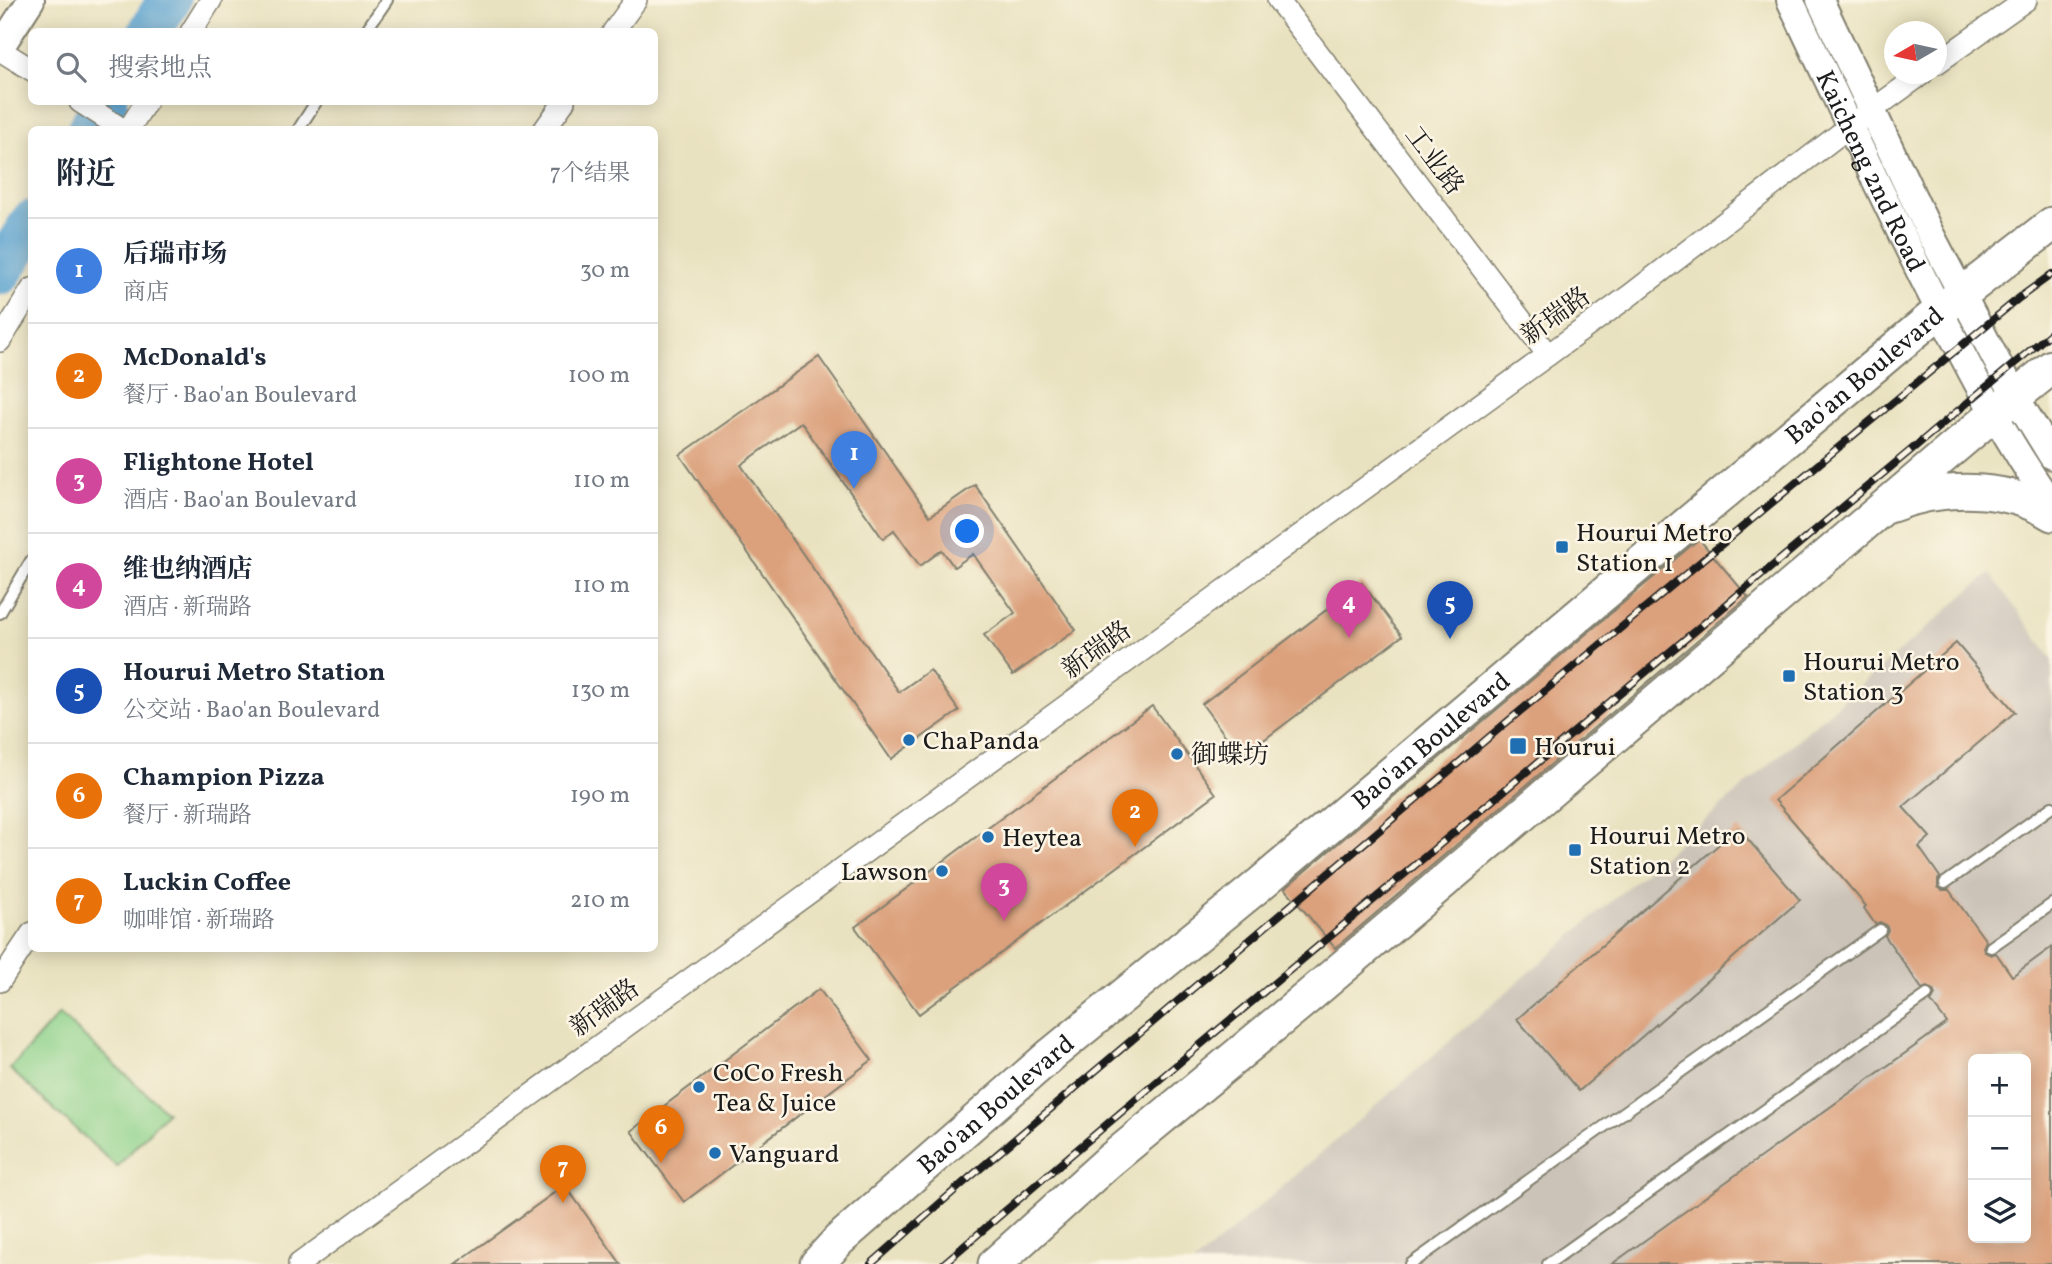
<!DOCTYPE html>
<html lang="zh">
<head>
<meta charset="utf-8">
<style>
  body { margin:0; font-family:Vollkorn,"Noto Serif SC",serif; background:#f2f2f3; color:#1f2937 }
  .controls { position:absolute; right:21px; bottom:21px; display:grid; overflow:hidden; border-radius:10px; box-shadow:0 4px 18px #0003 }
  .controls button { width:63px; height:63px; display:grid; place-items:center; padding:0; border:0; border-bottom:2px solid #e0e1e3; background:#fff; color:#1f2937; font:35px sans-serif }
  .compass { position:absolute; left:1884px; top:21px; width:63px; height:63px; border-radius:50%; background:#fff; box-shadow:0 4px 18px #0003; rotate:261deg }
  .you { position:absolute; left:968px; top:532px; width:24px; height:24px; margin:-18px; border:5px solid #fff; border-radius:50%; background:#1a73e8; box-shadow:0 0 0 10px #1a73e833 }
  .badge { display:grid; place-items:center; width:46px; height:46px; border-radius:50%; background:#1f6fb2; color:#fff; font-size:23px; font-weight:700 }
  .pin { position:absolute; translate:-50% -58px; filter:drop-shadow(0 2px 4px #0008) }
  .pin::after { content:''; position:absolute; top:37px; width:24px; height:21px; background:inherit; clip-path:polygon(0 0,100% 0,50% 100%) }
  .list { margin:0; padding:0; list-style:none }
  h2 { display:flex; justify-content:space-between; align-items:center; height:91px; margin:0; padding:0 28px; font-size:30px }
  h2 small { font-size:23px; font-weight:400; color:#747a83 }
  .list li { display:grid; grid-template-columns:46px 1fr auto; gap:21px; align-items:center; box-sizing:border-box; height:105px; padding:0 28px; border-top:2px solid #e0e1e3 }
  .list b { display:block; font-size:26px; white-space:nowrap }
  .list p { margin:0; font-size:23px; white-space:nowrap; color:#747a83 }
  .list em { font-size:23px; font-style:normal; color:#747a83 }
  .icon { flex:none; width:38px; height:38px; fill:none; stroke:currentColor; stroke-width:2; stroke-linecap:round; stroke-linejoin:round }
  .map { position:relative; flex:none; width:2052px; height:1264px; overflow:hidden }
  .search { position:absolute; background:#fff; box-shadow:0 4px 18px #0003; left:28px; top:28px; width:630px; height:77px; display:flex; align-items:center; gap:18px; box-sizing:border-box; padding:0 24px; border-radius:10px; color:#747a83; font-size:26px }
  .panel { position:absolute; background:#fff; box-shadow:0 4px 18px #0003; left:28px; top:126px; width:630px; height:826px; border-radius:10px }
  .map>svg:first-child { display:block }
  .industrial { fill:#cbc3b8; fill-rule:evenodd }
  .green { fill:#8ed28b; stroke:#557754; stroke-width:2 }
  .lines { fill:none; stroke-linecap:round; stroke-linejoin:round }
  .river { stroke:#59a1cf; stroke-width:44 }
  .building { fill:#dba07c; fill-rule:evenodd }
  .service-casing { stroke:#827f6e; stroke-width:14 }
  .minor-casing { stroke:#827f6e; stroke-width:24 }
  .tertiary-casing { stroke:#827f6e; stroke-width:30 }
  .primary-casing { stroke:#827f6e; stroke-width:37 }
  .service { stroke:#fff; stroke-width:10 }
  .minor { stroke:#fff; stroke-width:21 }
  .tertiary { stroke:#fff; stroke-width:26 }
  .primary { stroke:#fff; stroke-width:33 }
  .rail-casing { stroke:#1c1c1c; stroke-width:8 }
  .rail { stroke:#fcf5e5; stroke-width:5; stroke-dasharray:16; stroke-linecap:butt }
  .poi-dot { fill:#1f6fb2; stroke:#fcf5e5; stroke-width:2.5 }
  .labels { text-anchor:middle; stroke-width:5; stroke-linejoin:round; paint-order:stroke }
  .street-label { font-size:26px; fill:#1c1c1c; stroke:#fcf5e5 }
  .poi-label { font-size:26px; fill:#1c1c1c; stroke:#fcf5e5; text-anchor:start }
</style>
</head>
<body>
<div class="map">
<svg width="2052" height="1264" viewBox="0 0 2052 1264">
  <rect width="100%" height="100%" fill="#fcf5e5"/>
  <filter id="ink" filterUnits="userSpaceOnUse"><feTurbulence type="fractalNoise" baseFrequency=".0143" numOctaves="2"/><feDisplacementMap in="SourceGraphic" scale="14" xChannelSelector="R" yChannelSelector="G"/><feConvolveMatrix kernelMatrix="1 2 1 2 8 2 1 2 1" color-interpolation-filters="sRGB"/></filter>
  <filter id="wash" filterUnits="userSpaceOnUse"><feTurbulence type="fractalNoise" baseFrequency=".00686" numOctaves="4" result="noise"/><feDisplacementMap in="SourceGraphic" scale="28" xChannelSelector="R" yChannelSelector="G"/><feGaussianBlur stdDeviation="1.57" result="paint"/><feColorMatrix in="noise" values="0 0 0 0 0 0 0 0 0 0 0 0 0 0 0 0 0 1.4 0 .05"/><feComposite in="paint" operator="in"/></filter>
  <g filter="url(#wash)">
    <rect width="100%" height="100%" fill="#e9e2c0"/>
    <path class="industrial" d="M1990 573 2052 659V1264H1193ZM1973 1059H2026V1238H1973Z"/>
    <polygon class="green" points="59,1014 167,1112 117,1167 10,1069"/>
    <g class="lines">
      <g class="river">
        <polyline points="150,32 169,0"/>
        <polyline points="89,130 106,102"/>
        <polyline points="0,273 32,222"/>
      </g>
    </g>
    <g id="blocks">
      <g class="building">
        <polygon points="819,357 930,516 975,485 1076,630 1013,675 984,635 1015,613 973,554 954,567 942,550 920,566 894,530 883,539 801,422 741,465 899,692 930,670 959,711 891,759 680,455"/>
        <polygon points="1699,539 1748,597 1335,948 1285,888"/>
        <polygon points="1362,583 1402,636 1241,757 1202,704"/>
        <path d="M1956 643 2015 712 1903 807 1930 837 1919 847 1940 877 1938 880V887L1942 890H1949L1986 941 1983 947 1985 952 1991 955 1996 953 2012 976 2052 947V1264H1612L1947 1023 1931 1002 1935 995 1933 990 1927 987 1922 989 1885 936 1888 930 1886 925 1880 922 1875 924 1864 908 1866 906 1775 800ZM1973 1059H2026V1238H1973Z"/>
        <polygon points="1152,706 1216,794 919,1014 855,927"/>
        <polygon points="1738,828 1800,900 1579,1091 1517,1019"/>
        <polygon points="819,989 872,1060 684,1202 631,1131"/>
        <polygon points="565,1185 621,1264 455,1264"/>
      </g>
    </g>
  </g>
  <g filter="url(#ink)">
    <use href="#blocks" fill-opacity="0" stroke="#827f6e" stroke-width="2"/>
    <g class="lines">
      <g class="service-casing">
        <g id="service">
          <polyline points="365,32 387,0"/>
          <polyline points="298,130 316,102"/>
          <polyline points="0,613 32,559"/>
          <polyline points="1945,883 2052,807"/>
          <polyline points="1991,947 2052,904"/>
          <polyline points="1411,1264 1880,930"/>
          <polyline points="1548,1264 1927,995"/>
        </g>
      </g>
      <g class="minor-casing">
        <g id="minor">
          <polyline points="1278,0 1548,355"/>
          <polyline points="191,32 211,0"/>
          <polyline points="613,32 636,0"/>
          <polyline points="0,50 32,70"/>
          <polyline points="1937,63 2026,0"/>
          <polyline points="80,102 124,130"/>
          <polyline points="128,130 146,102"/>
          <polyline points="544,130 564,102"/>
          <polyline points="0,341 32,289"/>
          <polyline points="0,981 32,933"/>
          <polyline points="299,1264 1629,296 1850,126 1922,74"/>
        </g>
      </g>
      <g class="tertiary-casing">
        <g id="tertiary">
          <path id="s1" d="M1790 0C1838 101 1885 203 1935 302 1971 372 2006 441 2052 505"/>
          <polyline points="1820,0 1929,231 2015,396 2052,456"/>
          <polyline points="0,48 31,0"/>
        </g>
      </g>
      <g class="primary-casing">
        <g id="primary">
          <path d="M1892 505C1941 486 2007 485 2052 514"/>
          <path id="s2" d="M817 1264 839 1240 1052 1054 1259 885 1936 314 2052 224"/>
          <polyline points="995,1264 1108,1162 1309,996 1997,411 2052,367"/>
        </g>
      </g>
      <use href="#service" class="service"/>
      <use href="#minor" class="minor"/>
      <use href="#tertiary" class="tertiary"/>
      <use href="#primary" class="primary"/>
      <g class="rail-casing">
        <g id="rail">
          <polyline points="871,1264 962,1184 1501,727 2019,298 2052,274"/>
          <polyline points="943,1264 1187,1056 2052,332"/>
        </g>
      </g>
      <use href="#rail" class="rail"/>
    </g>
  </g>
  <g class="poi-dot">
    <rect x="1555" y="540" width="14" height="14" rx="3.5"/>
    <rect x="1782" y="669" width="14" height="14" rx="3.5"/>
    <circle cx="909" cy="740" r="7"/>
    <rect x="1509" y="737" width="18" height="18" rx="3.5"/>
    <circle cx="1177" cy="754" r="7"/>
    <circle cx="988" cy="837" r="7"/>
    <rect x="1568" y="843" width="14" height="14" rx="3.5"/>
    <circle cx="942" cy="871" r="7"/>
    <circle cx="699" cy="1087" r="7"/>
    <circle cx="715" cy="1153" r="7"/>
  </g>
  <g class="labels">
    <g class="street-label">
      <text transform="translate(1435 160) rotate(53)" y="9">工业路</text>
      <text dy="9" stroke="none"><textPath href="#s1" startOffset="189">Kaicheng 2nd Road</textPath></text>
      <text transform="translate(1555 315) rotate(-36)" y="9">新瑞路</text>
      <text dy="9" stroke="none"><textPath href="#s2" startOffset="1374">Bao'an Boulevard</textPath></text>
      <text transform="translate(1096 649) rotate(-36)" y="9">新瑞路</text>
      <text dy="9" stroke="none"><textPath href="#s2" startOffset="807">Bao'an Boulevard</textPath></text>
      <text transform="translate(604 1007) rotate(-36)" y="9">新瑞路</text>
      <text dy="9" stroke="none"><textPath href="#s2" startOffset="240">Bao'an Boulevard</textPath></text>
    </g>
    <g class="poi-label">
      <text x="1576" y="541">Hourui Metro<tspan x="1576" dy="30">Station 1</tspan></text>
      <text x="1803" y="670">Hourui Metro<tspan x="1803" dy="30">Station 3</tspan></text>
      <text x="923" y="749">ChaPanda</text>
      <text x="1534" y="755">Hourui</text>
      <text x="1191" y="763">御蝶坊</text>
      <text x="1589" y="844">Hourui Metro<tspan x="1589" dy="30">Station 2</tspan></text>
      <text x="1002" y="846">Heytea</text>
      <text x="928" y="880" text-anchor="end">Lawson</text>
      <text x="713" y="1081">CoCo Fresh<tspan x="713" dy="30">Tea &amp; Juice</tspan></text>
      <text x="729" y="1162">Vanguard</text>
    </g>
  </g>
</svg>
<div class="controls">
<button>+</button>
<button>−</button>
<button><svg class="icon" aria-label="layers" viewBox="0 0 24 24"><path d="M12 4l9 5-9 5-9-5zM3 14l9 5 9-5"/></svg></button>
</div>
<svg class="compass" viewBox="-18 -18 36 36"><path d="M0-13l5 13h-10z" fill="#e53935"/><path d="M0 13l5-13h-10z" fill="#747a83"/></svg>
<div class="you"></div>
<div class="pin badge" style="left:854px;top:489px;background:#3f7fe0">1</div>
<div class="pin badge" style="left:1135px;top:847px;background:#e8710a">2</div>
<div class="pin badge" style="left:1004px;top:921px;background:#d1479c">3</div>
<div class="pin badge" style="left:1349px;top:638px;background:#d1479c">4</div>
<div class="pin badge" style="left:1450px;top:639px;background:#1a4fb4">5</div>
<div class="pin badge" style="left:661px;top:1163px;background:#e8710a">6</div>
<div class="pin badge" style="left:563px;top:1203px;background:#e8710a">7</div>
<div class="search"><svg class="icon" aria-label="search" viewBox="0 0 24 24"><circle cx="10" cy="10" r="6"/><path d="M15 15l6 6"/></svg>搜索地点</div>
<section class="panel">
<h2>附近<small>7个结果</small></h2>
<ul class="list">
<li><span class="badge" style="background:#3f7fe0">1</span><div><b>后瑞市场</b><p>商店</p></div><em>30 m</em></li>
<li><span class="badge" style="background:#e8710a">2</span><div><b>McDonald's</b><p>餐厅 · Bao'an Boulevard</p></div><em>100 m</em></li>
<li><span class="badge" style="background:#d1479c">3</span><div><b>Flightone Hotel</b><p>酒店 · Bao'an Boulevard</p></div><em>110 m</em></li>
<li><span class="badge" style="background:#d1479c">4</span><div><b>维也纳酒店</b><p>酒店 · 新瑞路</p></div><em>110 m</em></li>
<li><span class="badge" style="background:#1a4fb4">5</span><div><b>Hourui Metro Station</b><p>公交站 · Bao'an Boulevard</p></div><em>130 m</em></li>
<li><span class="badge" style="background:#e8710a">6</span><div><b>Champion Pizza</b><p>餐厅 · 新瑞路</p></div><em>190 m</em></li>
<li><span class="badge" style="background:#e8710a">7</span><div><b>Luckin Coffee</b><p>咖啡馆 · 新瑞路</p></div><em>210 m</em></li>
</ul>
</section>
</div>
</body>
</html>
